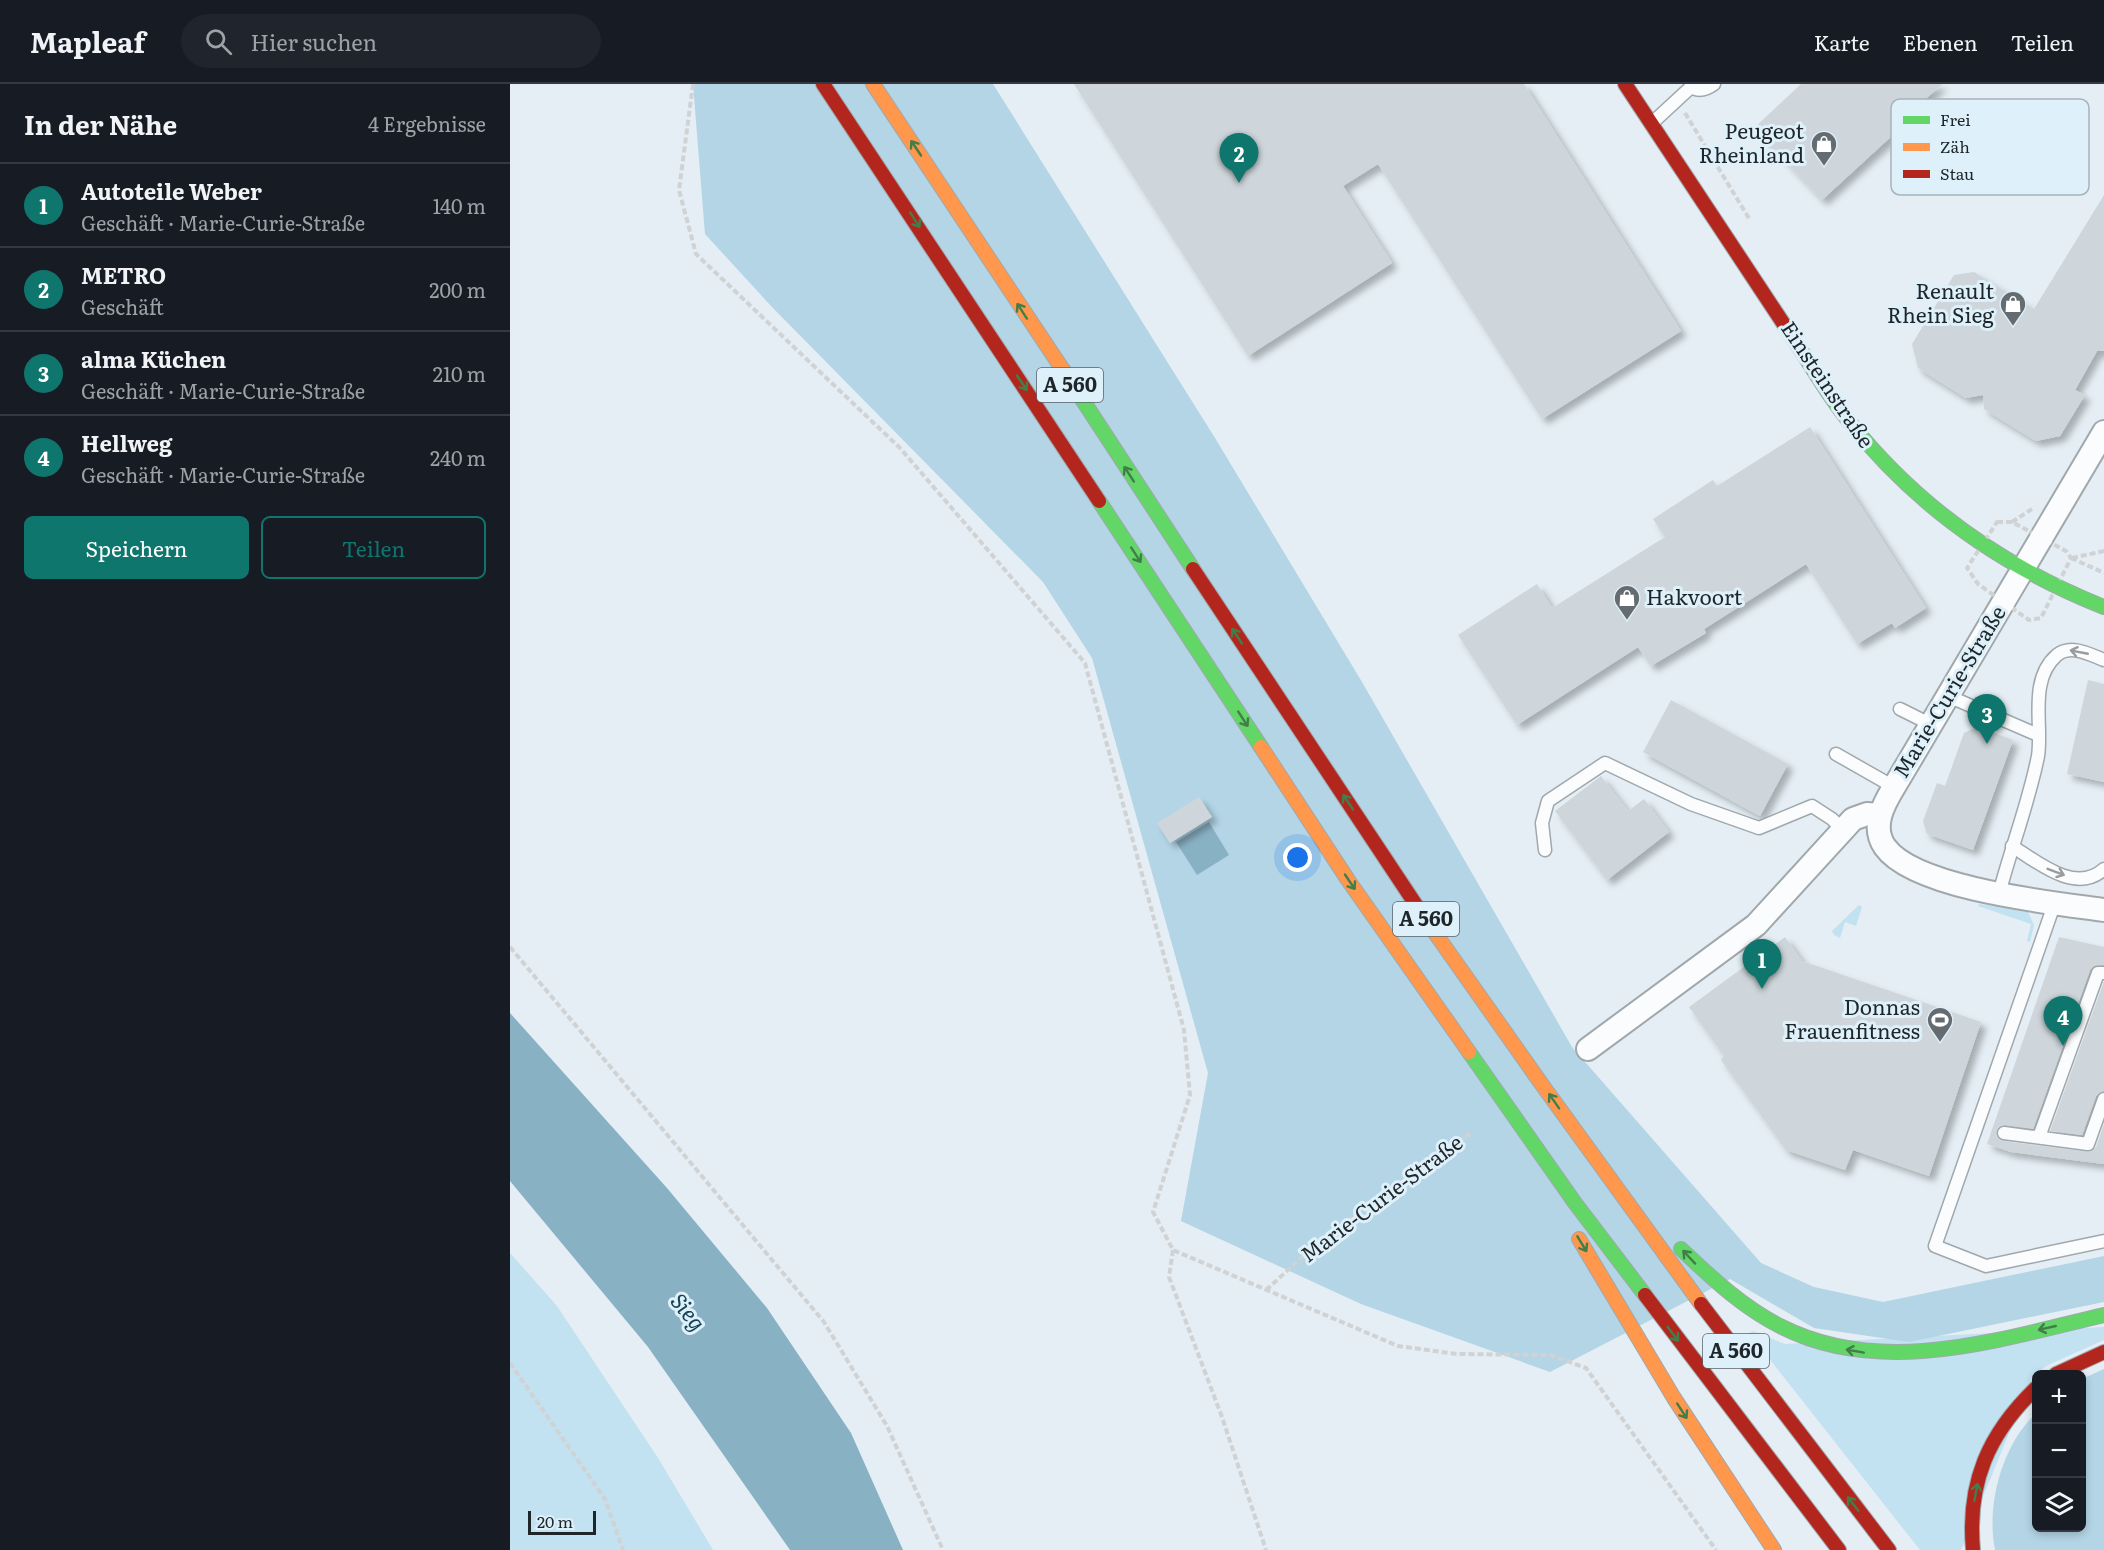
<!DOCTYPE html>
<html lang="de">
<head>
<meta charset="utf-8">
<style>
  body { margin:0; font-family:Literata,serif; background:#20242c; color:#f1f3f6 }
  .controls { position:absolute; right:18px; bottom:18px; display:grid; overflow:hidden; border-radius:9px; box-shadow:0 3px 9px #0003 }
  .controls button { width:54px; height:54px; display:grid; place-items:center; padding:0; border:0; border-bottom:2px solid #363941; background:#171b24; color:#f1f3f6; font:30px sans-serif }
  .scale { position:absolute; left:18px; bottom:15px; width:68px; box-sizing:border-box; padding-left:6px; border:3px solid #1f262a; border-top:0; font-size:16px; line-height:21px; white-space:nowrap; color:#1f262a; -webkit-text-stroke:4px #def0fa; paint-order:stroke }
  .you { position:absolute; left:788px; top:774px; width:21px; height:21px; margin:-15px; border:4px solid #fff; border-radius:50%; background:#1a73e8; box-shadow:0 0 0 9px #1a73e833 }
  .badge { display:grid; place-items:center; width:39px; height:39px; border-radius:50%; background:#0f766e; color:#fff; font-size:20px; font-weight:700 }
  .pin { position:absolute; translate:-50% -50px; filter:drop-shadow(0 2px 3px #0008) }
  .pin::after { content:''; position:absolute; top:32px; width:21px; height:18px; background:inherit; clip-path:polygon(0 0,100% 0,50% 100%) }
  .list { margin:0; padding:0; list-style:none }
  h2 { display:flex; justify-content:space-between; align-items:center; height:78px; margin:0; padding:0 24px; font-size:26px }
  h2 small { font-size:20px; font-weight:400; color:#9ea1a6 }
  .list li { display:grid; grid-template-columns:39px 1fr auto; gap:18px; align-items:center; box-sizing:border-box; height:84px; padding:0 24px; border-top:2px solid #363941 }
  .list b { display:block; font-size:22px; white-space:nowrap }
  .list p { margin:0; font-size:20px; white-space:nowrap; color:#9ea1a6 }
  .list em { font-size:20px; font-style:normal; color:#9ea1a6 }
  .actions { display:flex; gap:12px; padding:18px 24px }
  .actions a { flex:1; padding:14px 0; border:2px solid #0f766e; border-radius:9px; text-align:center; font-size:21px; color:#0f766e }
  .actions .main { background:#0f766e; color:#fff }
  .icon { flex:none; width:33px; height:33px; fill:none; stroke:currentColor; stroke-width:2; stroke-linecap:round; stroke-linejoin:round }
  .map { position:relative; flex:none; width:1594px; height:1466px; overflow:hidden }
  header { display:flex; align-items:center; gap:36px; box-sizing:border-box; height:84px; padding:0 30px; background:#171b24; border-bottom:2px solid #363941 }
  header strong { font-size:28px }
  nav { display:flex; gap:33px; margin-inline-start:auto; font-size:21px }
  .search { width:420px; height:54px; background:#20242c; display:flex; align-items:center; gap:15px; box-sizing:border-box; padding:0 21px; border-radius:33px; color:#9ea1a6; font-size:22px }
  main { display:flex }
  aside { flex:1; background:#171b24 }
  .map>svg:first-child { display:block }
  .green { fill:#c2e1f1 }
  .forest { fill:#b3d5e6 }
  .water { fill:#89b1c4 }
  .building { fill:#ced6db; filter:url(#shadow) }
  .lines { fill:none; stroke-linecap:round; stroke-linejoin:round }
  .lane-casing { stroke:#a0a8ac; stroke-width:15 }
  .street-casing { stroke:#a0a8ac; stroke-width:26 }
  .fast-casing { stroke:#a0a8ac; stroke-width:16 }
  .slow-casing { stroke:#a0a8ac; stroke-width:16 }
  .jam-casing { stroke:#a0a8ac; stroke-width:16 }
  .path { stroke:#d0d2d4; stroke-width:4; stroke-dasharray:6 3; stroke-linecap:butt }
  .lane { stroke:#fbfcfd; stroke-width:12 }
  .street { stroke:#fbfcfd; stroke-width:22 }
  .fast { stroke:#63d668; stroke-width:14 }
  .slow { stroke:#ff974d; stroke-width:14 }
  .jam { stroke:#b3261e; stroke-width:14 }
  .oneway { stroke:#417e49 }
  .oneway2 { stroke:#989c9e }
  .labels { text-anchor:middle; stroke-width:6; stroke-linejoin:round; paint-order:stroke }
  .shield { fill:#def0fa; stroke:#586368; stroke-width:1.5 }
  .shield-label { font-size:20px; font-weight:bold; fill:#1f262a }
  .poi-label { font-size:21px; fill:#1f262a; stroke:#def0fa; text-anchor:end }
  .street-label { font-size:21px; fill:#1f262a; stroke:#def0fa }
  .water-label { font-size:22px; font-style:italic; fill:#154255; stroke:#def0fa }
  .key { fill:#def0fa; stroke:#a5b3bc; stroke-width:1.5 }
  .key-label { font-size:16px; fill:#1f262a }
</style>
</head>
<body>
<header>
<strong>Mapleaf</strong>
<div class="search"><svg class="icon" aria-label="search" viewBox="0 0 24 24"><circle cx="10" cy="10" r="6"/><path d="M15 15l6 6"/></svg>Hier suchen</div>
<nav><a>Karte</a><a>Ebenen</a><a>Teilen</a></nav>
</header>
<main>
<aside>
<h2>In der Nähe<small>4 Ergebnisse</small></h2>
<ul class="list">
<li><span class="badge">1</span><div><b>Autoteile Weber</b><p>Geschäft · Marie-Curie-Straße</p></div><em>140 m</em></li>
<li><span class="badge">2</span><div><b>METRO</b><p>Geschäft</p></div><em>200 m</em></li>
<li><span class="badge">3</span><div><b>alma Küchen</b><p>Geschäft · Marie-Curie-Straße</p></div><em>210 m</em></li>
<li><span class="badge">4</span><div><b>Hellweg</b><p>Geschäft · Marie-Curie-Straße</p></div><em>240 m</em></li>
</ul>
<div class="actions"><a class="main">Speichern</a><a>Teilen</a></div>
</aside>
<div class="map">
<svg width="1594" height="1466" viewBox="0 0 1594 1466">
  <defs>
    <filter id="shadow"><feDropShadow dx="5.5" dy="5.5" stdDeviation="3" flood-color="#0004"/></filter>
  </defs>
  <rect width="100%" height="100%" fill="#e4eef4"/>
  <g class="green">
    <polygon points="1469,820 1518,828 1524,841 1520,858 1517,857 1521,840 1468,822"/>
    <polygon points="1349,821 1352,823 1346,842 1335,838 1330,854 1324,851 1322,847"/>
    <polygon points="0,1169 47,1222 148,1374 203,1466 0,1466"/>
    <polygon points="1594,1243 1594,1256 1536,1282 1523,1291 1451,1466 1410,1466 1239,1249 1243,1247 1275,1260"/>
  </g>
  <g class="forest">
    <polygon points="183,0 483,0 705,354 852,598 1062,963 1251,1179 1304,1203 1373,1218 1594,1172 1594,1218 1399,1258 1304,1244 1220,1195 1040,1288 851,1220 671,1137 698,989 582,574 533,498 261,222 195,150"/>
    <path d="M1594 1285V1466H1485C1476 1421 1492 1361 1526 1329V1444H1572V1295Z"/>
  </g>
  <g class="water">
    <polygon points="699,738 719,771 687,791 666,758"/>
    <polygon points="0,929 157,1104 257,1224 341,1349 393,1466 280,1466 138,1263 0,1097"/>
  </g>
  <g class="building">
    <polygon points="564,0 1014,0 1171,247 1032,335 868,80 833,102 882,179 738,272"/>
    <polygon points="1291,0 1432,0 1382,46 1385,49 1312,116 1244,44"/>
    <polygon points="1594,111 1594,267 1587,267 1565,306 1575,311 1550,352 1526,357 1474,325 1473,311 1456,314 1408,284 1402,260 1444,191 1464,188 1524,225"/>
    <polygon points="1300,343 1416,524 1385,544 1382,539 1347,560 1296,480 1194,545 1196,549 1141,582 1128,563 1007,641 948,551 1027,500 1042,524 1155,453 1143,435 1203,396 1207,402"/>
    <polygon points="1578,596 1594,600 1594,698 1557,690"/>
    <polygon points="1161,616 1278,680 1250,732 1133,668"/>
    <polygon points="1467,643 1503,656 1463,766 1417,750 1413,737 1427,699 1435,702 1454,649"/>
    <polygon points="1091,692 1118,727 1134,715 1159,748 1097,796 1045,727"/>
    <polygon points="689,713 702,733 660,759 647,739"/>
    <polygon points="1275,853 1292,877 1471,938 1419,1092 1343,1066 1335,1086 1276,1066 1211,976 1214,972 1179,923"/>
    <polygon points="1549,853 1594,863 1594,881 1584,882 1580,886 1523,1045 1491,1041 1487,1044 1486,1052 1493,1057 1580,1068 1586,1063 1594,1040 1594,1080 1501,1068 1477,1060"/>
    <polygon points="1594,897 1594,1007 1586,1012 1572,1051 1540,1047"/>
  </g>
  <g class="lines">
    <g class="lane-casing">
      <g id="lane">
        <path d="M1141 40 1181 3C1189 8 1196 6 1204 0"/>
        <polyline points="1438,612 1528,651"/>
        <polyline points="1390,625 1420,640"/>
        <polyline points="1326,670 1384,703"/>
        <path d="M1502 762C1527 778 1566 811 1594 785"/>
        <polyline points="1035,766 1032,739 1038,717 1095,679 1181,720 1249,744 1302,722 1322,735 1333,746"/>
        <path d="M1489 810C1501 764 1519 718 1528 672 1533 641 1518 596 1547 571 1561 560 1579 570 1594 576"/>
        <polyline points="1545,818 1425,1162 1476,1182 1594,1157"/>
        <polyline points="1494,1049 1578,1060 1594,1015"/>
        <polyline points="1529,1053 1588,889 1594,889"/>
      </g>
    </g>
    <g class="street-casing">
      <g id="street">
        <path d="M1594 348 1384 703C1373 721 1361 743 1375 763 1405 805 1544 819 1594 826"/>
        <polyline points="1078,965 1246,841 1343,735 1357,730 1370,731"/>
      </g>
    </g>
    <g class="fast-casing">
      <g id="fast">
        <path d="M1279 248C1299 277 1316 309 1338 336 1406 422 1493 483 1594 523"/>
        <polyline points="553,286 683,485"/>
        <polyline points="589,417 751,663"/>
        <polyline points="959,968 1065,1119 1135,1211"/>
        <path d="M1171 1165C1202 1194 1233 1224 1272 1243 1373 1294 1491 1255 1594 1231"/>
      </g>
    </g>
    <g class="slow-casing">
      <g id="slow">
        <polyline points="363,0 553,286"/>
        <polyline points="751,663 838,796 959,968"/>
        <polyline points="918,839 1033,1002 1191,1220"/>
        <polyline points="1069,1155 1164,1314 1264,1466"/>
      </g>
    </g>
    <g class="jam-casing">
      <g id="jam">
        <polyline points="313,0 589,417"/>
        <polyline points="1115,0 1279,248"/>
        <polyline points="683,485 918,839"/>
        <polyline points="1135,1211 1329,1466"/>
        <polyline points="1191,1220 1379,1466"/>
        <polyline points="1546,1290 1594,1268"/>
        <path d="M1463 1466C1457 1399 1478 1350 1526 1304"/>
      </g>
    </g>
    <g class="path">
      <polyline points="183,0 169,106 186,170 390,364 575,579 674,946 680,1011 643,1128 663,1166 888,1262 947,1270 1040,1271 1076,1284 1206,1466"/>
      <polyline points="1175,29 1240,136"/>
      <polygon points="1487,438 1502,438 1556,467 1561,474 1531,534 1519,536 1468,500 1457,484"/>
      <polyline points="1502,438 1522,425"/>
      <polyline points="1561,474 1594,489"/>
      <polyline points="1562,474 1594,467"/>
      <polyline points="0,863 314,1238 377,1342 433,1466"/>
      <polyline points="663,1166 659,1193 712,1333 756,1466"/>
      <polyline points="756,1206 811,1156 962,1048"/>
      <polyline points="0,1279 95,1415 113,1466"/>
    </g>
    <use href="#lane" class="lane"/>
    <use href="#street" class="street"/>
    <use href="#fast" class="fast"/>
    <use href="#slow" class="slow"/>
    <use href="#jam" class="jam"/>
  </g>
  <defs><path id="oneway-shaft" d="M-6 0H5M1.5-3L5.5 0L1.5 3" fill="none" stroke-width="1.6" stroke-linecap="round" stroke-linejoin="round" transform="scale(1.5)"/></defs>
  <g class="oneway">
    <use href="#oneway-shaft" transform="translate(406 64) rotate(-124)"/>
    <use href="#oneway-shaft" transform="translate(405 136) rotate(57)"/>
    <use href="#oneway-shaft" transform="translate(512 227) rotate(-123)"/>
    <use href="#oneway-shaft" transform="translate(512 299) rotate(56)"/>
    <use href="#oneway-shaft" transform="translate(619 390) rotate(-123)"/>
    <use href="#oneway-shaft" transform="translate(626 471) rotate(57)"/>
    <use href="#oneway-shaft" transform="translate(727 552) rotate(-124)"/>
    <use href="#oneway-shaft" transform="translate(733 635) rotate(57)"/>
    <use href="#oneway-shaft" transform="translate(838 718) rotate(-124)"/>
    <use href="#oneway-shaft" transform="translate(840 798) rotate(56)"/>
    <use href="#oneway-shaft" transform="translate(1044 1017) rotate(-125)"/>
    <use href="#oneway-shaft" transform="translate(1072 1160) rotate(59)"/>
    <use href="#oneway-shaft" transform="translate(1179 1173) rotate(-133)"/>
    <use href="#oneway-shaft" transform="translate(1537 1244) rotate(167)"/>
    <use href="#oneway-shaft" transform="translate(1163 1250) rotate(53)"/>
    <use href="#oneway-shaft" transform="translate(1345 1267) rotate(-170)"/>
    <use href="#oneway-shaft" transform="translate(1172 1327) rotate(57)"/>
    <use href="#oneway-shaft" transform="translate(1466 1408) rotate(-80)"/>
    <use href="#oneway-shaft" transform="translate(1343 1420) rotate(-128)"/>
  </g>
  <g class="oneway2">
    <use href="#oneway-shaft" transform="translate(1569 568) rotate(-169)"/>
    <use href="#oneway-shaft" transform="translate(1546 788) rotate(21)"/>
  </g>
  <defs>
    <g id="shop-pin" transform="scale(1.35)"><path d="M0 17L-7.5 6A9.5 9.5 0 1 1 7.5 6Z" fill="#646c71" stroke="#def0fa"/><path d="M-5-2.5h2.3a2.7 3.5 0 0 1 5.4 0H5L5.5 6h-11ZM-1.5-2.5h3a1.5 2.3 0 0 0-3 0Z" fill="#fff"/></g>
    <g id="stadium-pin" transform="scale(1.35)"><path d="M0 17L-7.5 6A9.5 9.5 0 1 1 7.5 6Z" fill="#646c71" stroke="#def0fa"/><path d="M0-5a6.5 5 0 1 0 0 10a6.5 5 0 1 0 0-10ZM-3.5-1.8h7v3.6h-7Z" fill="#fff"/></g>
  </defs>
  <g fill-rule="evenodd">
    <use href="#shop-pin" x="1314" y="60"/>
    <use href="#shop-pin" x="1503" y="220"/>
    <use href="#shop-pin" x="1117" y="514"/>
    <use href="#stadium-pin" x="1430" y="936"/>
  </g>
  <g class="labels">
    <g class="shield">
      <rect x="527" y="284" width="66" height="34" rx="4.5"/>
      <rect x="883" y="818" width="66" height="34" rx="4.5"/>
      <rect x="1193" y="1250" width="66" height="34" rx="4.5"/>
    </g>
    <g class="shield-label">
      <text x="560" y="308">A 560</text>
      <text x="916" y="842">A 560</text>
      <text x="1226" y="1274">A 560</text>
    </g>
    <g class="poi-label">
      <text x="1294" y="55">Peugeot<tspan x="1294" dy="24">Rheinland</tspan></text>
      <text x="1484" y="215">Renault<tspan x="1484" dy="24">Rhein Sieg</tspan></text>
      <text x="1136" y="521" text-anchor="start">Hakvoort</text>
      <text x="1410" y="931">Donnas<tspan x="1410" dy="24">Frauenfitness</tspan></text>
    </g>
    <g class="street-label">
      <text transform="translate(1317 301) rotate(56)" y="7">Einsteinstraße</text>
      <text transform="translate(1440 608) rotate(-59)" y="7">Marie-Curie-Straße</text>
      <text transform="translate(872 1115) rotate(-37)" y="7">Marie-Curie-Straße</text>
    </g>
    <g class="water-label">
      <text transform="translate(178 1228) rotate(51)" y="8">Sieg</text>
    </g>
  </g>
  <rect x="1381" y="15" width="198" height="96" rx="9" class="key"/>
  <rect x="1393" y="32" width="27" height="8" fill="#63d668"/>
  <rect x="1393" y="59" width="27" height="8" fill="#ff974d"/>
  <rect x="1393" y="86" width="27" height="8" fill="#b3261e"/>
  <g class="key-label">
    <text x="1430" y="42">Frei</text>
    <text x="1430" y="69">Zäh</text>
    <text x="1430" y="96">Stau</text>
  </g>
</svg>
<div class="controls">
<button>+</button>
<button>−</button>
<button><svg class="icon" aria-label="layers" viewBox="0 0 24 24"><path d="M12 4l9 5-9 5-9-5zM3 14l9 5 9-5"/></svg></button>
</div>
<div class="scale">20 m</div>
<div class="you"></div>
<div class="pin badge" style="left:1252px;top:905px">1</div>
<div class="pin badge" style="left:729px;top:99px">2</div>
<div class="pin badge" style="left:1477px;top:660px">3</div>
<div class="pin badge" style="left:1553px;top:962px">4</div>
</div>
</main>
</body>
</html>
